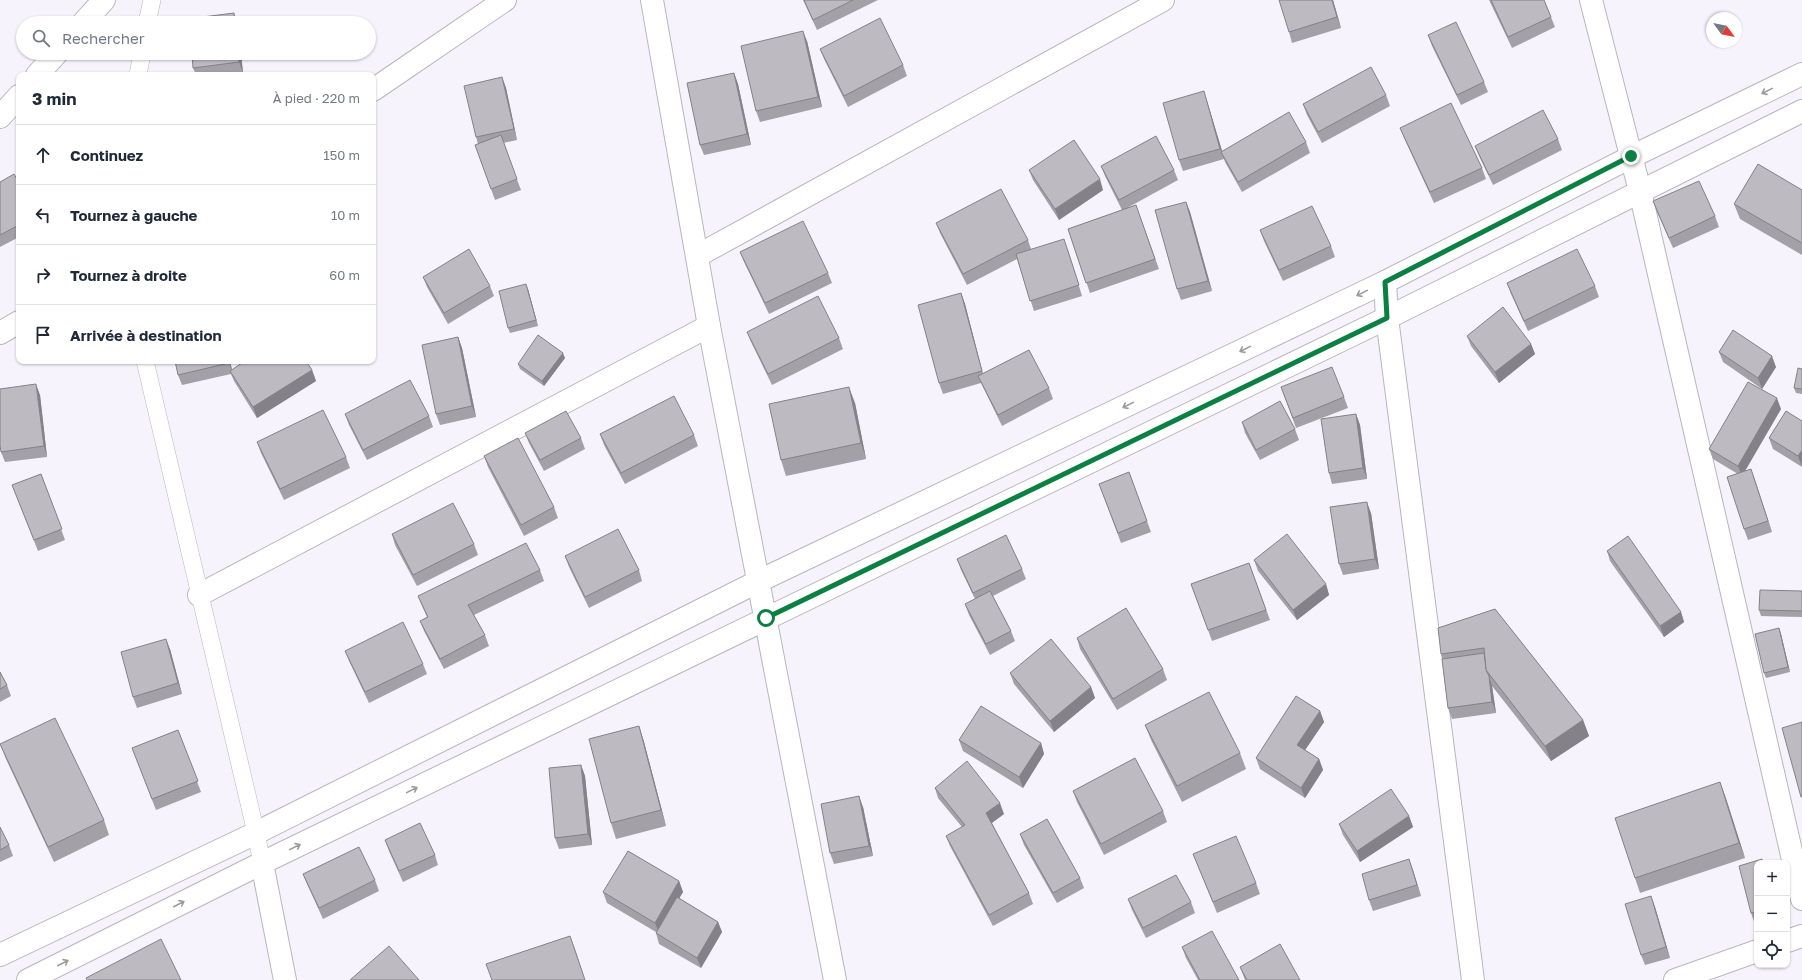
<!DOCTYPE html>
<html lang="fr">
<head>
<meta charset="utf-8">
<style>
  body { margin:0; font-family:"Golos Text",sans-serif; background:#f6f6f7; color:#1f2937 }
  .controls { position:absolute; right:12px; bottom:12px; display:grid; overflow:hidden; border-radius:8px; box-shadow:0 1px 3px #0004 }
  .controls button { width:36px; height:36px; display:grid; place-items:center; padding:0; border:0; border-bottom:1px solid #e0e1e3; background:#fff; color:#1f2937; font:20px sans-serif }
  .compass { position:absolute; left:1706px; top:12px; width:36px; height:36px; border-radius:50%; background:#fff; box-shadow:0 1px 3px #0004; rotate:123deg }
  .stop { position:absolute; width:12px; height:12px; margin:-9px; border:3px solid #0b8043; border-radius:50%; background:#fff }
  .stop.end { background:#0b8043; border-color:#fff; box-shadow:0 1px 4px #0008 }
  .list { margin:0; padding:0; list-style:none }
  h2 { display:flex; justify-content:space-between; align-items:center; height:52px; margin:0; padding:0 16px; font-size:17px }
  h2 small { font-size:13px; font-weight:400; color:#747a83 }
  .list li { display:grid; grid-template-columns:26px 1fr auto; gap:12px; align-items:center; box-sizing:border-box; height:60px; padding:0 16px; border-top:1px solid #e0e1e3 }
  .list b { display:block; font-size:15px; white-space:nowrap }
  .list em { font-size:13px; font-style:normal; color:#747a83 }
  .icon { flex:none; width:22px; height:22px; fill:none; stroke:currentColor; stroke-width:2; stroke-linecap:round; stroke-linejoin:round }
  .map { position:relative; flex:none; width:1802px; height:980px; overflow:hidden }
  .search { position:absolute; background:#fff; box-shadow:0 1px 3px #0004; left:16px; top:16px; width:360px; height:44px; display:flex; align-items:center; gap:10px; box-sizing:border-box; padding:0 14px; border-radius:22px; color:#747a83; font-size:15px }
  .panel { position:absolute; background:#fff; box-shadow:0 1px 3px #0004; left:16px; top:72px; width:360px; height:292px; border-radius:8px }
  .map>svg:first-child { display:block }
  .lines { fill:none; stroke-linecap:round; stroke-linejoin:round }
  .lane-casing { stroke:#b8b5bd; stroke-width:18 }
  .street-casing { stroke:#b8b5bd; stroke-width:24 }
  .secondary-casing { stroke:#b8b5bd; stroke-width:24 }
  .lane { stroke:#fff; stroke-width:17 }
  .street { stroke:#fff; stroke-width:22 }
  .secondary { stroke:#fff; stroke-width:22 }
  .wall { fill:#a3a0a7 }
  .shaded-wall { fill:#848288 }
  .building { fill:#bdbac2; stroke:#848288 }
  .oneway { stroke:#9c9c9d }
  .route { stroke:#0b8043; stroke-width:5 }
</style>
</head>
<body>
<div class="map">
<svg width="1802" height="980" viewBox="0 0 1802 980">
  <rect width="100%" height="100%" fill="#f6f3fc"/>
  <g class="lines">
    <g class="lane-casing">
      <g id="lane">
        <polyline points="147,23 152,0"/>
        <polyline points="138,75 142,53"/>
        <polyline points="145,361 256,833 262,863"/>
      </g>
    </g>
    <g class="street-casing">
      <g id="street">
        <polyline points="652,0 709,326 835,980"/>
        <polyline points="1591,0 1640,191 1802,899"/>
        <polyline points="83,23 104,0"/>
        <polyline points="37,75 57,53"/>
        <polyline points="373,90 505,0"/>
        <polyline points="0,117 19,96"/>
        <polyline points="697,256 1163,0"/>
        <polyline points="1385,282 1387,318 1473,980"/>
        <polyline points="0,333 19,322"/>
        <polyline points="199,595 709,326"/>
        <polyline points="262,863 285,980"/>
        <polyline points="1787,941 1802,936"/>
        <polyline points="1675,980 1757,951"/>
      </g>
    </g>
    <g class="secondary-casing">
      <g id="secondary">
        <polyline points="0,955 256,833 759,581 1385,282 1631,157 1802,74"/>
        <polyline points="28,980 262,863 1387,318 1802,111"/>
      </g>
    </g>
    <use href="#lane" class="lane"/>
    <use href="#street" class="street"/>
    <use href="#secondary" class="secondary"/>
  </g>
  <g class="wall">
    <polygon points="803,0 878,0 817,30"/>
    <polygon points="1333,0 1341,28 1292,43 1289,32"/>
    <polygon points="1489,0 1544,0 1551,17 1555,27 1512,48"/>
    <polygon points="1428,35 1484,82 1488,92 1461,105 1432,46"/>
    <polygon points="807,41 822,107 760,122 756,111"/>
    <polygon points="820,49 903,65 907,76 848,107 824,59"/>
    <polygon points="192,53 241,53 243,73 227,75 196,75 193,68"/>
    <polygon points="734,73 738,84 751,145 704,155 700,145"/>
    <polygon points="502,77 506,88 517,140 503,143 521,190 495,200 475,145 478,144 476,137"/>
    <polygon points="1386,95 1390,106 1322,143 1307,115 1303,104"/>
    <polygon points="1207,101 1222,151 1306,142 1310,153 1242,192 1225,162 1224,159 1183,171 1179,160"/>
    <polygon points="1400,128 1482,168 1486,179 1434,203 1404,138"/>
    <polygon points="1558,139 1562,150 1493,185 1479,156 1475,146"/>
    <polygon points="1101,166 1174,170 1178,180 1127,208 1136,205 1159,269 1090,293 1068,229 1122,210 1105,176"/>
    <polygon points="1029,170 1103,190 1059,220 1033,180"/>
    <polygon points="0,182 19,183 19,237 0,247"/>
    <polygon points="1802,190 1802,255 1740,219 1734,204"/>
    <polygon points="1653,201 1715,216 1719,227 1673,248 1657,212"/>
    <polygon points="1186,202 1190,212 1212,291 1181,300 1177,289"/>
    <polygon points="936,223 1028,240 1031,249 1068,250 1082,296 1034,311 1017,259 967,285 940,233"/>
    <polygon points="1260,230 1331,246 1335,257 1283,281 1264,241"/>
    <polygon points="740,252 828,273 832,283 769,314 744,262"/>
    <polygon points="423,277 490,286 494,296 448,324 427,287"/>
    <polygon points="1507,283 1595,286 1599,297 1528,331 1511,294"/>
    <polygon points="528,289 538,326 510,333 508,328"/>
    <polygon points="961,293 965,304 983,374 1049,388 1053,399 1002,426 981,383 943,394 939,383"/>
    <polygon points="747,332 839,338 843,349 772,385 751,342"/>
    <polygon points="1467,336 1531,344 1535,354 1499,383 1471,346"/>
    <polygon points="458,337 462,348 476,417 440,425 436,414"/>
    <polygon points="1719,352 1776,367 1762,389 1723,362"/>
    <polygon points="565,358 544,386 520,369 518,364"/>
    <polygon points="230,361 232,370 312,370 316,381 257,418 234,381 231,374 182,385 178,375"/>
    <polygon points="1802,369 1802,394 1796,393 1794,388"/>
    <polygon points="1281,387 1344,397 1348,408 1296,428"/>
    <polygon points="40,395 47,457 5,462 1,452"/>
    <polygon points="855,403 866,459 786,476 781,460"/>
    <polygon points="1781,409 1745,471 1751,469 1772,532 1748,540 1744,529 1738,474 1713,459 1709,449"/>
    <polygon points="1786,411 1802,467 1773,449 1769,438"/>
    <polygon points="345,414 429,416 433,427 367,460 349,425"/>
    <polygon points="1356,414 1360,425 1367,479 1332,484 1329,473"/>
    <polygon points="1242,422 1295,429 1299,440 1260,460 1245,433"/>
    <polygon points="525,433 581,438 585,449 544,471 529,443"/>
    <polygon points="600,434 694,435 698,446 625,484 604,445"/>
    <polygon points="257,442 346,457 350,468 284,500 261,453"/>
    <polygon points="484,456 554,507 558,518 524,536 488,467"/>
    <polygon points="1129,472 1151,532 1121,543 1099,484"/>
    <polygon points="41,474 65,540 38,551 12,485"/>
    <polygon points="1371,513 1379,569 1343,575 1339,564"/>
    <polygon points="392,534 474,544 478,555 417,586 395,545"/>
    <polygon points="1607,551 1681,612 1684,622 1664,637 1610,561"/>
    <polygon points="565,556 639,570 642,581 589,608 569,567"/>
    <polygon points="957,559 1022,569 1026,579 993,596 1011,631 1015,641 990,655 969,615 965,604 975,599 961,570"/>
    <polygon points="1254,560 1326,584 1329,595 1297,620 1258,571"/>
    <polygon points="1249,563 1270,620 1212,641 1191,584"/>
    <polygon points="540,570 544,581 474,615 485,635 489,646 444,669 424,631 420,621 427,617 422,606 418,596"/>
    <polygon points="1802,591 1802,617 1761,616 1759,610"/>
    <polygon points="1495,609 1583,720 1589,736 1551,761 1492,686 1496,713 1452,719 1448,708 1442,659 1441,654"/>
    <polygon points="1779,628 1781,634 1790,672 1766,678 1764,673"/>
    <polygon points="1077,638 1163,669 1167,680 1117,710 1080,649"/>
    <polygon points="170,649 182,694 137,708 133,697"/>
    <polygon points="345,651 423,664 427,674 369,703 349,661"/>
    <polygon points="0,672 7,685 11,696 0,702"/>
    <polygon points="1010,673 1091,687 1095,698 1054,732 1014,684"/>
    <polygon points="1320,711 1324,722 1305,750 1319,759 1323,770 1305,798 1260,769 1256,758"/>
    <polygon points="1145,725 1240,753 1246,769 1182,802 1151,740"/>
    <polygon points="639,726 644,742 666,826 616,839 611,823"/>
    <polygon points="178,730 201,792 156,810 132,748"/>
    <polygon points="959,740 1041,743 1044,754 1023,788 963,751"/>
    <polygon points="0,744 104,820 109,835 54,862 6,759"/>
    <polygon points="581,765 585,776 592,845 559,849 555,838"/>
    <polygon points="1720,782 1745,858 1640,893 1635,878"/>
    <polygon points="935,788 1004,814 992,823 1029,893 1033,904 993,926 950,846 946,836 962,827 938,798"/>
    <polygon points="1073,791 1163,811 1167,822 1104,855 1077,802"/>
    <polygon points="863,807 873,856 834,864 830,853"/>
    <polygon points="1409,816 1413,827 1360,862 1343,835 1339,824"/>
    <polygon points="0,827 9,845 13,856 0,862"/>
    <polygon points="1020,834 1080,878 1084,888 1057,903 1024,845"/>
    <polygon points="385,840 435,855 438,865 403,882 389,851"/>
    <polygon points="1193,854 1256,883 1260,894 1217,913"/>
    <polygon points="1409,859 1421,896 1373,911 1369,900"/>
    <polygon points="1757,863 1757,923 1755,924 1751,913"/>
    <polygon points="303,874 375,880 379,891 323,919 307,884"/>
    <polygon points="679,881 683,892 679,898 718,922 722,932 701,968 659,944 656,933 656,932 607,903 603,892"/>
    <polygon points="1651,896 1655,907 1670,958 1645,965 1641,955"/>
    <polygon points="1128,899 1191,902 1195,913 1146,938 1132,910"/>
    <polygon points="1182,947 1239,980 1198,980 1186,958"/>
    <polygon points="1240,967 1300,980 1245,980"/>
  </g>
  <g class="shaded-wall">
    <polygon points="1332,0 1333,0 1341,28 1337,17"/>
    <polygon points="234,13 237,23 235,23"/>
    <polygon points="803,31 807,41 822,107 818,97"/>
    <polygon points="238,53 241,53 243,73 239,62"/>
    <polygon points="734,73 738,84 751,145 747,134"/>
    <polygon points="502,77 506,88 517,140 514,129"/>
    <polygon points="1204,91 1207,101 1223,154 1220,149"/>
    <polygon points="1100,179 1103,190 1059,220 1055,209"/>
    <polygon points="1186,202 1190,212 1212,291 1208,281"/>
    <polygon points="526,284 528,289 538,326 536,320"/>
    <polygon points="961,293 965,304 985,382 982,371"/>
    <polygon points="458,337 462,348 476,417 472,406"/>
    <polygon points="1531,344 1535,354 1499,383 1495,372"/>
    <polygon points="563,353 565,358 544,386 542,381"/>
    <polygon points="1772,356 1776,367 1762,389 1758,378"/>
    <polygon points="228,361 230,361 233,374 229,363"/>
    <polygon points="312,370 316,381 257,418 253,407"/>
    <polygon points="36,384 40,395 47,457 44,446"/>
    <polygon points="849,387 855,403 866,459 861,443"/>
    <polygon points="1777,398 1781,409 1742,476 1738,466"/>
    <polygon points="1356,414 1360,425 1367,479 1363,468"/>
    <polygon points="1802,450 1802,467 1798,456"/>
    <polygon points="1751,469 1755,480 1772,532 1768,521"/>
    <polygon points="1367,502 1371,513 1379,569 1375,559"/>
    <polygon points="1326,584 1329,595 1297,620 1293,610"/>
    <polygon points="1681,612 1684,622 1664,637 1660,626"/>
    <polygon points="1779,628 1781,634 1790,672 1788,667"/>
    <polygon points="166,639 170,649 182,694 178,683"/>
    <polygon points="1489,676 1492,686 1496,713 1492,702"/>
    <polygon points="1091,687 1095,698 1054,732 1050,721"/>
    <polygon points="1320,711 1324,722 1301,756 1297,745"/>
    <polygon points="1583,720 1589,736 1551,761 1545,746"/>
    <polygon points="639,726 644,742 666,826 661,810"/>
    <polygon points="1041,743 1044,754 1023,788 1019,777"/>
    <polygon points="1319,759 1323,770 1305,798 1301,788"/>
    <polygon points="581,765 585,776 592,845 588,834"/>
    <polygon points="1720,782 1726,798 1745,858 1739,843"/>
    <polygon points="859,796 863,807 873,856 869,846"/>
    <polygon points="1000,803 1004,814 990,824 986,813"/>
    <polygon points="1409,816 1413,827 1360,862 1357,851"/>
    <polygon points="1409,859 1413,870 1421,896 1417,885"/>
    <polygon points="679,881 683,892 659,933 655,923"/>
    <polygon points="1651,896 1655,907 1670,958 1666,947"/>
    <polygon points="718,922 722,932 701,968 697,958"/>
    <polygon points="570,936 576,952 585,980"/>
  </g>
  <g class="building">
    <polygon points="804,0 853,0 813,20"/>
    <polygon points="1279,0 1332,0 1337,17 1289,32"/>
    <polygon points="1491,0 1544,0 1551,17 1508,37"/>
    <polygon points="234,13 235,23 188,23 187,19"/>
    <polygon points="880,18 903,65 844,96 820,49"/>
    <polygon points="1456,22 1484,82 1457,95 1428,35"/>
    <polygon points="803,31 818,97 756,111 741,46"/>
    <polygon points="192,53 238,53 239,62 193,68"/>
    <polygon points="1371,67 1386,95 1318,132 1303,104"/>
    <polygon points="734,73 747,134 700,145 687,83"/>
    <polygon points="502,77 514,129 476,137 464,86"/>
    <polygon points="1204,91 1220,149 1179,160 1163,103"/>
    <polygon points="1451,103 1482,168 1430,192 1400,128"/>
    <polygon points="1543,110 1558,139 1489,175 1475,146"/>
    <polygon points="1289,112 1306,142 1238,182 1221,152"/>
    <polygon points="501,135 517,179 491,189 475,145"/>
    <polygon points="1156,136 1174,170 1119,200 1101,166"/>
    <polygon points="1074,140 1100,179 1055,209 1029,170"/>
    <polygon points="1758,164 1802,190 1802,243 1734,204"/>
    <polygon points="14,174 19,183 19,225 0,235 0,182"/>
    <polygon points="1699,181 1715,216 1669,238 1653,201"/>
    <polygon points="1001,189 1028,240 963,274 936,223"/>
    <polygon points="1186,202 1208,281 1177,289 1155,210"/>
    <polygon points="1136,205 1155,259 1086,283 1068,229"/>
    <polygon points="1312,206 1331,246 1279,270 1260,230"/>
    <polygon points="803,221 828,273 765,303 740,252"/>
    <polygon points="1064,239 1079,285 1030,301 1016,254"/>
    <polygon points="469,249 490,286 444,313 423,277"/>
    <polygon points="1577,249 1595,286 1524,321 1507,283"/>
    <polygon points="526,284 536,320 508,328 499,291"/>
    <polygon points="961,293 982,371 939,383 918,305"/>
    <polygon points="818,296 839,338 768,374 747,332"/>
    <polygon points="1503,307 1531,344 1495,372 1467,336"/>
    <polygon points="1733,330 1772,356 1758,378 1719,352"/>
    <polygon points="538,335 563,353 542,381 518,364"/>
    <polygon points="458,337 472,406 436,414 422,345"/>
    <polygon points="1029,350 1049,388 998,415 978,376"/>
    <polygon points="175,361 228,361 229,363 178,375"/>
    <polygon points="245,361 306,361 312,370 253,407 230,371"/>
    <polygon points="1332,367 1344,397 1293,418 1281,387"/>
    <polygon points="1798,368 1802,369 1802,389 1794,388"/>
    <polygon points="410,380 429,416 363,450 345,414"/>
    <polygon points="1748,382 1777,398 1738,466 1709,449"/>
    <polygon points="36,384 44,446 1,452 0,445 0,389"/>
    <polygon points="849,387 861,443 781,460 769,404"/>
    <polygon points="674,396 694,435 621,473 600,434"/>
    <polygon points="1280,401 1295,429 1256,450 1242,422"/>
    <polygon points="323,410 346,457 280,489 257,442"/>
    <polygon points="566,411 581,438 540,460 525,433"/>
    <polygon points="1786,411 1802,421 1802,450 1798,456 1769,438"/>
    <polygon points="1356,414 1363,468 1329,473 1321,419"/>
    <polygon points="518,438 554,507 521,525 484,456"/>
    <polygon points="1751,469 1768,521 1744,529 1727,477"/>
    <polygon points="1129,472 1147,521 1118,533 1099,484"/>
    <polygon points="41,474 62,529 34,540 12,485"/>
    <polygon points="1367,502 1375,559 1339,564 1330,507"/>
    <polygon points="453,503 474,544 413,575 392,534"/>
    <polygon points="618,529 639,570 585,597 565,556"/>
    <polygon points="1287,534 1326,584 1293,610 1254,560"/>
    <polygon points="1006,535 1022,569 973,593 957,559"/>
    <polygon points="1628,536 1681,612 1660,626 1607,551"/>
    <polygon points="526,543 540,570 468,605 485,635 440,659 420,621 428,617 418,596"/>
    <polygon points="1249,563 1266,610 1208,630 1191,584"/>
    <polygon points="1760,590 1802,591 1802,611 1759,610"/>
    <polygon points="990,591 1011,631 986,644 965,604"/>
    <polygon points="1126,608 1163,669 1113,699 1077,638"/>
    <polygon points="1495,609 1583,720 1545,746 1486,670 1484,648 1441,654 1438,628"/>
    <polygon points="403,622 423,664 365,692 345,651"/>
    <polygon points="1779,628 1788,667 1764,673 1755,634"/>
    <polygon points="166,639 178,683 133,697 121,652"/>
    <polygon points="1051,639 1091,687 1050,721 1010,673"/>
    <polygon points="1484,653 1486,670 1489,676 1492,702 1448,708 1442,659"/>
    <polygon points="0,672 7,685 0,689"/>
    <polygon points="1209,692 1240,753 1177,786 1145,725"/>
    <polygon points="1296,696 1320,711 1297,745 1319,759 1301,788 1256,758"/>
    <polygon points="981,706 1041,743 1019,777 959,740"/>
    <polygon points="55,718 104,820 48,847 0,744"/>
    <polygon points="1802,722 1802,797 1801,797 1782,728"/>
    <polygon points="639,726 661,810 611,823 589,739"/>
    <polygon points="178,730 198,781 152,799 132,748"/>
    <polygon points="1135,758 1163,811 1101,844 1073,791"/>
    <polygon points="967,761 1000,803 986,813 1029,893 989,915 946,836 965,825 935,788"/>
    <polygon points="581,765 588,834 555,838 549,768"/>
    <polygon points="1720,782 1739,843 1635,878 1615,818"/>
    <polygon points="1391,789 1409,816 1357,851 1339,824"/>
    <polygon points="859,796 869,846 830,853 821,804"/>
    <polygon points="1047,819 1080,878 1053,893 1020,834"/>
    <polygon points="420,823 435,855 399,871 385,840"/>
    <polygon points="0,827 9,845 0,850"/>
    <polygon points="1236,836 1256,883 1213,902 1193,854"/>
    <polygon points="359,847 375,880 319,908 303,874"/>
    <polygon points="628,851 679,881 655,923 603,892"/>
    <polygon points="1409,859 1417,885 1369,900 1362,874"/>
    <polygon points="1762,859 1763,863 1757,863 1757,912 1751,913 1739,866"/>
    <polygon points="1176,875 1191,902 1143,928 1128,899"/>
    <polygon points="1651,896 1666,947 1641,955 1625,904"/>
    <polygon points="677,897 718,922 697,958 656,933"/>
    <polygon points="1212,931 1239,980 1200,980 1182,947"/>
    <polygon points="570,936 585,980 492,980 486,964"/>
    <polygon points="161,939 181,980 87,980 86,978"/>
    <polygon points="1280,944 1300,980 1247,980 1240,967"/>
    <polygon points="389,946 419,980 350,980"/>
  </g>
  <defs><path id="oneway-shaft" d="M-6 0H5M1.5-3L5.5 0L1.5 3" fill="none" stroke-width="1.6" stroke-linecap="round" stroke-linejoin="round"/></defs>
  <g class="oneway">
    <use href="#oneway-shaft" transform="translate(1767 91) rotate(154)"/>
    <use href="#oneway-shaft" transform="translate(1362 293) rotate(154)"/>
    <use href="#oneway-shaft" transform="translate(1245 349) rotate(154)"/>
    <use href="#oneway-shaft" transform="translate(1128 405) rotate(154)"/>
    <use href="#oneway-shaft" transform="translate(412 790) rotate(-26)"/>
    <use href="#oneway-shaft" transform="translate(295 847) rotate(-26)"/>
    <use href="#oneway-shaft" transform="translate(179 904) rotate(-27)"/>
    <use href="#oneway-shaft" transform="translate(63 963) rotate(-27)"/>
  </g>
  <g class="lines">
    <polyline class="route" points="766,618 1387,318 1385,282 1631,156"/>
  </g>
</svg>
<div class="controls">
<button>+</button>
<button>−</button>
<button><svg class="icon" aria-label="locate" viewBox="0 0 24 24"><circle cx="12" cy="12" r="6"/><path d="M12 2v4M12 18v4M2 12h4M18 12h4"/></svg></button>
</div>
<svg class="compass" viewBox="-18 -18 36 36"><path d="M0-13l5 13h-10z" fill="#e53935"/><path d="M0 13l5-13h-10z" fill="#747a83"/></svg>
<div class="stop" style="left:766px;top:618px"></div>
<div class="stop end" style="left:1631px;top:156px"></div>
<div class="search"><svg class="icon" aria-label="search" viewBox="0 0 24 24"><circle cx="10" cy="10" r="6"/><path d="M15 15l6 6"/></svg>Rechercher</div>
<section class="panel">
<h2>3 min<small>À pied · 220 m</small></h2>
<ul class="list">
<li><svg class="icon" aria-label="ahead" viewBox="0 0 24 24"><path d="M12 20V5M6 11l6-6 6 6"/></svg><div><b>Continuez</b></div><em>150 m</em></li>
<li><svg class="icon" aria-label="left" viewBox="0 0 24 24"><path d="M17 20v-9H6M10 6l-5 5 5 5"/></svg><div><b>Tournez à gauche</b></div><em>10 m</em></li>
<li><svg class="icon" aria-label="right" viewBox="0 0 24 24"><path d="M7 20v-9h11M14 6l5 5-5 5"/></svg><div><b>Tournez à droite</b></div><em>60 m</em></li>
<li><svg class="icon" aria-label="arrive" viewBox="0 0 24 24"><path d="M6 21V4h12l-3 4 3 4H6"/></svg><div><b>Arrivée à destination</b></div></li>
</ul>
</section>
</div>
</body>
</html>
